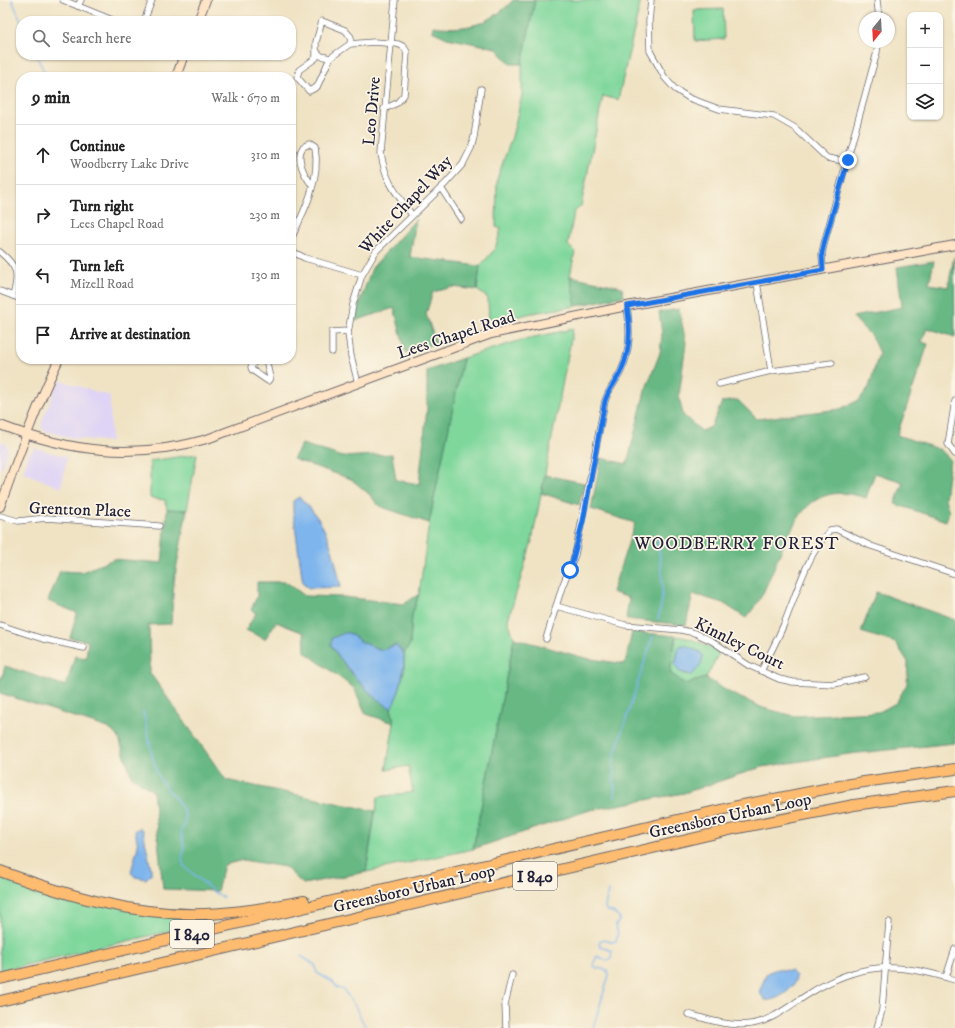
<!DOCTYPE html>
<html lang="en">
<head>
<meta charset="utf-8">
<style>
  body { margin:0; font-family:"IM FELL DW Pica",serif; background:#f6f6f6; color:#222 }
  .controls { position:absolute; right:12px; top:12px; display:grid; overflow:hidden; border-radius:8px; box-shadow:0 1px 3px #0004 }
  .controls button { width:36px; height:36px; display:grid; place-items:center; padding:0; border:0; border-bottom:1px solid #e0e0e0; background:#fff; color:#222; font:20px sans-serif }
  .compass { position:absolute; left:859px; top:12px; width:36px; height:36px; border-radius:50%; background:#fff; box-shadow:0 1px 3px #0004; rotate:198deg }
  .stop { position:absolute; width:12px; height:12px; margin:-9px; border:3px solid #1a73e8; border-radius:50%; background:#fff }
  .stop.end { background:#1a73e8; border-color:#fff; box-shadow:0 1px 4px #0008 }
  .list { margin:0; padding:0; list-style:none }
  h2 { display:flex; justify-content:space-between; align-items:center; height:52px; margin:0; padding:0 16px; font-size:17px }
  h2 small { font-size:13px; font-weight:400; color:#767676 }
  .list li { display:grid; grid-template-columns:26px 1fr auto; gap:12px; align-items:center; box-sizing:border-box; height:60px; padding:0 16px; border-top:1px solid #e0e0e0 }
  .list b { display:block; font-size:15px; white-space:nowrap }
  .list p { margin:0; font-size:13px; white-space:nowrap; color:#767676 }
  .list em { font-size:13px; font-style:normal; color:#767676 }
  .icon { flex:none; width:22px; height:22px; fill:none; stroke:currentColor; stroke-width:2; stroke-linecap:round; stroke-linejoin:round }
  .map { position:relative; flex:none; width:955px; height:1028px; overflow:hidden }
  .search { position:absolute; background:#fff; box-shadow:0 1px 3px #0004; left:16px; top:16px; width:280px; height:44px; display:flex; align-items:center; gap:10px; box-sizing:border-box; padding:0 14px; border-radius:16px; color:#767676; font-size:15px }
  .panel { position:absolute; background:#fff; box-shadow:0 1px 3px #0004; left:16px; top:72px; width:280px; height:292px; border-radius:16px }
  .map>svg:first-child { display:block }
  .built { fill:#dfd4f5 }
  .green { fill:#7fd79c; stroke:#507c6c; fill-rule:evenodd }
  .forest { fill:#67b884; stroke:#446d60 }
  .water { fill:#7eb5ed; stroke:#506c94 }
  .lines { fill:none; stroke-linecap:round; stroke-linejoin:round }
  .stream { stroke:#7eb5ed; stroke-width:1.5 }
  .minor-casing { stroke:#6a666b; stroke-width:7 }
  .secondary-casing { stroke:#6a666b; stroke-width:10 }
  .motorway-casing { stroke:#6a666b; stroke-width:12 }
  .minor { stroke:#fff; stroke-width:5.5 }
  .secondary { stroke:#ffe4c6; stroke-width:8 }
  .motorway { stroke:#febc70; stroke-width:10 }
  .route { stroke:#1a73e8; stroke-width:5 }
  .labels { text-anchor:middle; stroke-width:3.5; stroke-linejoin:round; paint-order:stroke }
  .shield { fill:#fcf5e5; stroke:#63616e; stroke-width:1 }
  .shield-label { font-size:16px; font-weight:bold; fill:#22223b }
  .street-label { font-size:17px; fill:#22223b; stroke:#fcf5e5 }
  .neighbourhood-label { font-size:18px; letter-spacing:1px; fill:#22223b; stroke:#fcf5e5 }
</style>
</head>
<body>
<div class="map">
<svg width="955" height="1028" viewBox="0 0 955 1028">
  <rect width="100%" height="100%" fill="#fcf5e5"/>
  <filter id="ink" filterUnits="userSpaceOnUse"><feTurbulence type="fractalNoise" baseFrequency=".025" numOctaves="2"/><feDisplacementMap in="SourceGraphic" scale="8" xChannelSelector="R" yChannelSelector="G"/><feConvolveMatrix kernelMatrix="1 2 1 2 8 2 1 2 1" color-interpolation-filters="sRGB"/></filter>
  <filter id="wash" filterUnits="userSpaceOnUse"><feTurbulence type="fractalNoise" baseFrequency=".012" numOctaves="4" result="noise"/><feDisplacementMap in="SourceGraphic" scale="16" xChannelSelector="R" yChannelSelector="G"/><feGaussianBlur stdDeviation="0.9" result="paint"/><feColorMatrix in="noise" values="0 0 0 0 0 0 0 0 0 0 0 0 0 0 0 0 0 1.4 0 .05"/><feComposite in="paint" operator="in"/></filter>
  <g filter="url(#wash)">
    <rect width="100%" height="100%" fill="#f0e3c4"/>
    <g class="built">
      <polygon points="59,380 110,396 111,442 68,437 43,430 41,424"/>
      <polygon points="0,441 6,443 8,449 0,472"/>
      <polygon points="35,448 67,457 61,488 23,472 29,454"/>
    </g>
    <g class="green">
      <polygon points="535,0 641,0 618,100 603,96 581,206 574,212 568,245 575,252 570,276 576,306 532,313 489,324 488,298 477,290 480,266 495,249 501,229 496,227 497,179 512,137 522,95 522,64"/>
      <polygon points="723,9 724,39 695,41 694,10"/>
      <polygon points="573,329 532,541 508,620 514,638 473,849 366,872 378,797 413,792 408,766 386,770 394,723 391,708 399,691 404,671 404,654 410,644 412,615 419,594 429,523 463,358 525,339"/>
      <polygon points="197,454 187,510 167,509 165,500 150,498 150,461"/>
      <path d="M676 636C693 638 705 644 719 653L706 678 685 684 670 673ZM683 645 700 652 703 657 693 674C683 676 680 671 675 663L679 647Z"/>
      <polygon points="0,875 74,899 211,917 212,921 0,971"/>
    </g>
    <g class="forest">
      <path d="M513 0H535L522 64H510L496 48 447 38 432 31 433 26C466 31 490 25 513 0Z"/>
      <polygon points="416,219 410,257 480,266 477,290 453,287 433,292 426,314 436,343 406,353 394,308 355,321 360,301 372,268"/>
      <path d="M954 257 955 337 927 328 922 342 928 344 897 435 941 450 950 459 945 499 949 512 946 521 895 504 903 482 875 473 866 498C849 493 833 490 816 500 792 513 775 569 763 593 759 602 752 610 746 618L723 603 693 594 686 625 626 619 629 598 612 592 635 523 591 509 601 458 627 464 645 391 660 353 662 334 659 312 679 309 686 343 679 396 683 415 701 431 711 427 722 402 738 400 757 419 840 409 859 400 869 387 879 353 871 336 853 317 902 307 897 267 934 261 929 284 948 287Z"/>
      <polygon points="570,276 622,287 624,296 576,306"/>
      <polygon points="463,358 429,523 379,506 369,494 351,479 293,459 302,444 343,457 392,454 396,480 419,484 427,409 427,371"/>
      <polygon points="545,475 584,483 579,505 541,493"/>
      <polygon points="167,509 187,510 174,581 171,624 149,625 150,673 226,780 375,811 366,872 303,884 285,867 243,860 224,865 217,891 163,889 153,791 132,777 118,736 108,728 0,693 0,678 2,678 5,666 66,686 75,656 86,658 88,641 70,638 77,613 48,601 60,571 82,572 114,559 162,563"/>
      <path d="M257 582H286L305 596 344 597 404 604 419 594 412 615 410 644 404 654 396 645 382 650 363 643 349 633 331 645C345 666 368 696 391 708L394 723 366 714 354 688 305 652 304 633 276 622 265 639 246 630 256 613 251 610 257 596Z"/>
      <polygon points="876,592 955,620 955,743 849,754 762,767 684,793 590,810 473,849 514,638 585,658 625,664 632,632 676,636 670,673 685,684 706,678 732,694 763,708 794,716 879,712 896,703 907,684 908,662 896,643 861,632"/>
    </g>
    <g class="water">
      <path d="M299 497C328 523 333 550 341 587L309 588 303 584 293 511V501Z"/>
      <path d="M345 633H349L363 643 382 650 396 645 404 654C404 673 401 691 391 708 368 696 345 666 331 645L332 638Z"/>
      <polygon points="685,645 700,652 703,656 701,664 692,675 680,672 675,665 679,647"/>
      <polygon points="140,828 143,830 151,869 151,874 146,879 135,877 131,872 138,846 135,830"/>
      <path d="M777 969 791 971 796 976C797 988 776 1002 765 1000L759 992 767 973Z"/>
    </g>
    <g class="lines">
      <g class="stream">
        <polyline points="12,0 21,21"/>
        <polyline points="36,55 47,77"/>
        <path d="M657 539C662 567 666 591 658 619"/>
        <path d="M143 711C148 730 151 757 158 775 165 793 196 809 181 831L184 848 182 861 184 866 214 892 223 897"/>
        <polyline points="615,797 613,766 615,753 653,636"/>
        <polyline points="301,956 315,965 317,973 333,982 337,988 343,989 356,1008 366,1028"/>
        <polyline points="593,1028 609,975 607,970 597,968 593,965 597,956 608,961 611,959 612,951 600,946 599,942 602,940 612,942 616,941 618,935 616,925 620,919 613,912 607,911 605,908 608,891"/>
      </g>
    </g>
  </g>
  <g filter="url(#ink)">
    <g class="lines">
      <g class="minor-casing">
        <g id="minor">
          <polyline points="63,0 115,21"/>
          <path d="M395 0 381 153C385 181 396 193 412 215"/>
          <polyline points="651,0 649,21 650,51 665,78 675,89 689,98 719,109 774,116 795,128 827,158 838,160 848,160"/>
          <polyline points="877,0 879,18"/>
          <polyline points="78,6 81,0"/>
          <polyline points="144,21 152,0"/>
          <polyline points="350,44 351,37 345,30 322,21 316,42 316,58 299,70 297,77 309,91 317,87 330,58 350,44 374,42 398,44 404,47 407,52 404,95 397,103 384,109"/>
          <polyline points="317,52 321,56 330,58"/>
          <polyline points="441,188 461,219"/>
          <path d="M291 239C304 212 321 179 315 148L309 144 303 147C295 158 304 175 312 185"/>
          <polyline points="291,251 305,258 362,275"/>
          <path d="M0 252C18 267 19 274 13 296"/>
          <polyline points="823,270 822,253 825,240 877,52 878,42"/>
          <polyline points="757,282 771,371"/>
          <polyline points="0,291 21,299"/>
          <polyline points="332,352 332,332 348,331"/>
          <polyline points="256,359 251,367 252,370 268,381 270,378 266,359"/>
          <polyline points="358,383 351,356 348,333 353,304 362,275 376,251 446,183 463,164 471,148 474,137 481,89"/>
          <polyline points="719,384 771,371 832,363"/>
          <polyline points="955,401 948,444 955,454"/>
          <polyline points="0,516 18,521 47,518 159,526"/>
          <polyline points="556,606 625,625 681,630 695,633 712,641 748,665 779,679 793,682 834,684 865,677"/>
          <polyline points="0,625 43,639 84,648"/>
          <path d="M546 639 562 587 575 555 605 401C609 388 616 382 621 371 631 350 630 329 627 306"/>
          <path d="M761 671C769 656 777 640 784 624 797 592 807 555 830 530L836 529 871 546 955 574"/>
          <polyline points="946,977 955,949"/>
          <path d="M688 1014C709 1020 729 1027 751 1024 772 1021 789 1006 807 995 860 961 897 962 955 980"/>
          <polyline points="506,1028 505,1004 512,975"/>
          <polyline points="877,1028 882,1010 889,922"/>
        </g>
      </g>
      <g class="secondary-casing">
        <g id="secondary">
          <polyline points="198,21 206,0"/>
          <polyline points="176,77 184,55"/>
          <path d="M0 425C70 452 134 460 207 439L491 334 627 306 955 245"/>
          <path d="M0 507C18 457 36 407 59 359"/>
        </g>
      </g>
      <g class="motorway-casing">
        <g id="motorway">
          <path d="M0 871C65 895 135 916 204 914 238 913 271 907 304 901"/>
          <polyline points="0,979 733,807 850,784 955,769"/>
          <polyline points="0,1001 738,828 854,805 955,791"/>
        </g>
      </g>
      <use href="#minor" class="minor"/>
      <use href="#secondary" class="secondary"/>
      <use href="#motorway" class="motorway"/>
    </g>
  </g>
  <g class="lines" filter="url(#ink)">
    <path class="route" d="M570 570 583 521 605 401C609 388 616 382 621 371 631 350 631 329 627 306L823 270 822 253 825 240 848 160"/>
  </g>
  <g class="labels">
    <g class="shield">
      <rect x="513" y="862" width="44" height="28" rx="3"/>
      <rect x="170" y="920" width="44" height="28" rx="3"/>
    </g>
    <g class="shield-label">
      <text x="535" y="882">I 840</text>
      <text x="192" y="940">I 840</text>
    </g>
    <g class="street-label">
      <text transform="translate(371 111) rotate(-85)" y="6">Leo Drive</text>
      <text transform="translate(405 204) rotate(-47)" y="6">White Chapel Way</text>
      <text transform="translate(456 334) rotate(-18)" y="6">Lees Chapel Road</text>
      <text transform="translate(80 509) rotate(2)" y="6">Grentton Place</text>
      <text transform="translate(740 643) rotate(26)" y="6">Kinnley Court</text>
      <text transform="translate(730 815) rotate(-12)" y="6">Greensboro Urban Loop</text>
      <text transform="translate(414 888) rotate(-13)" y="6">Greensboro Urban Loop</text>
    </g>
    <g class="neighbourhood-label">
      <text x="737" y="549">WOODBERRY FOREST</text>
    </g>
  </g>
</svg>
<div class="controls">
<button>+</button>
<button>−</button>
<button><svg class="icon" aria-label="layers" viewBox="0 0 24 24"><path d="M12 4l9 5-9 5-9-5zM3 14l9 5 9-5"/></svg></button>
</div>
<svg class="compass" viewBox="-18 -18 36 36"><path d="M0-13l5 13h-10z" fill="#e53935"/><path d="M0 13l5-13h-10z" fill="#767676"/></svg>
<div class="stop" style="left:570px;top:570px"></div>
<div class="stop end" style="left:848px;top:160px"></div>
<div class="search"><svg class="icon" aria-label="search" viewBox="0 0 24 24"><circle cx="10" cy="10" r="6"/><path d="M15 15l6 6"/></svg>Search here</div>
<section class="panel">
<h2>9 min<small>Walk · 670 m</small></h2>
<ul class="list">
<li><svg class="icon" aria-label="ahead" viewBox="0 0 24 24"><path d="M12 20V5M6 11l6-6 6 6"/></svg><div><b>Continue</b><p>Woodberry Lake Drive</p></div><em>310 m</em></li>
<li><svg class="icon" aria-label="right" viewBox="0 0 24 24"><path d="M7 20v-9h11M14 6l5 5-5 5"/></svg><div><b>Turn right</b><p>Lees Chapel Road</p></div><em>230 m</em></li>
<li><svg class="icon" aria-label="left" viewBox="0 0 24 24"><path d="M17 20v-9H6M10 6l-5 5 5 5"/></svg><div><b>Turn left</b><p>Mizell Road</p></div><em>130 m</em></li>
<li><svg class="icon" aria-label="arrive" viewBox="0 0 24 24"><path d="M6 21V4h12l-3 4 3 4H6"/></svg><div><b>Arrive at destination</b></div></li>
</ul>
</section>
</div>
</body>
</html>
